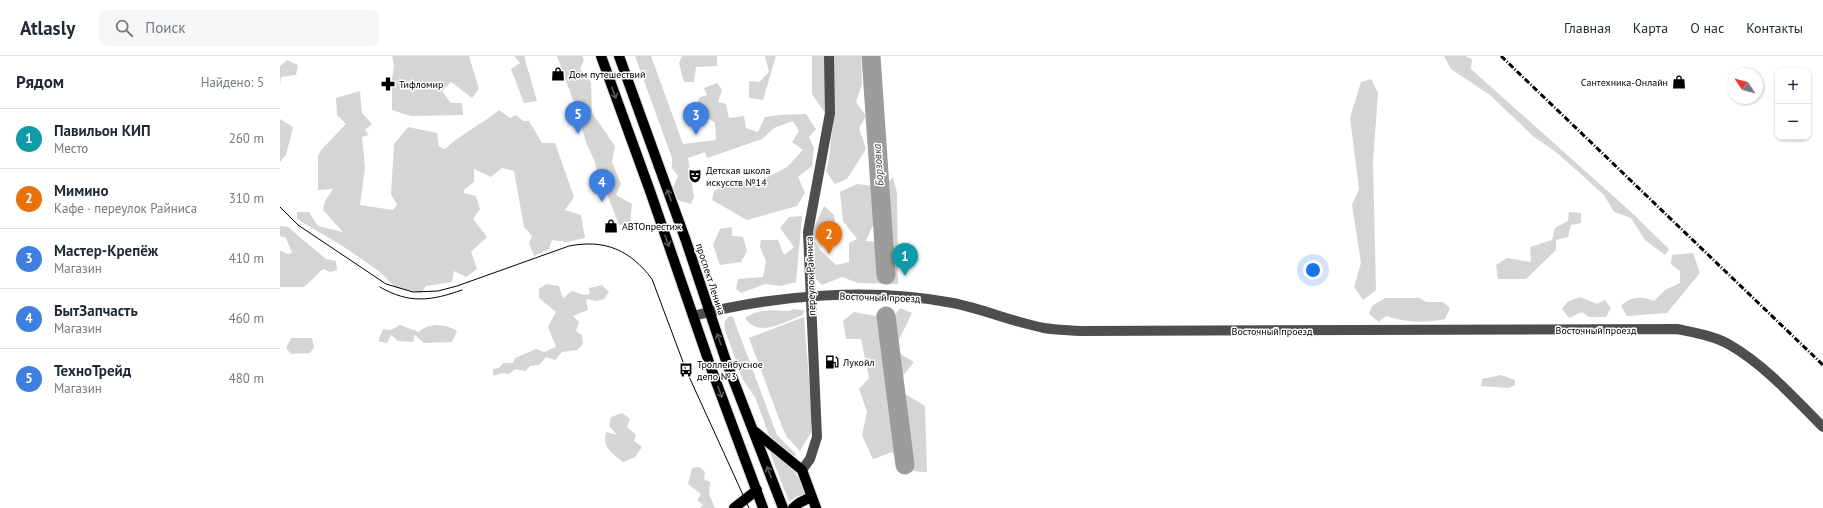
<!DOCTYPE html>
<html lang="ru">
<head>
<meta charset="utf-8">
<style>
  body { margin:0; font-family:"PT Sans",sans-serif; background:#f6f6f7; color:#1f2937 }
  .controls { position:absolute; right:12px; top:12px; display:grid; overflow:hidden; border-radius:8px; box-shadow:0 1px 3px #0004 }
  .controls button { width:36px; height:36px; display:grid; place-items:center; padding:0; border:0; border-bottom:1px solid #e0e1e3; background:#fff; color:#1f2937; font:20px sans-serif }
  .compass { position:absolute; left:1447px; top:12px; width:36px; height:36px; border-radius:50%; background:#fff; box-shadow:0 1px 3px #0004; rotate:305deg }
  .you { position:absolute; left:1033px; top:214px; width:14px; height:14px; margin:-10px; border:3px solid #fff; border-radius:50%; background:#1a73e8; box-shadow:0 0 0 6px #1a73e833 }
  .badge { display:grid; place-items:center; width:26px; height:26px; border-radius:50%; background:#1a73e8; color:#fff; font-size:13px; font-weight:700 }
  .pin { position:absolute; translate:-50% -33px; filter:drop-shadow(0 1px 2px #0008) }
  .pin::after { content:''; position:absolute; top:21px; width:14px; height:12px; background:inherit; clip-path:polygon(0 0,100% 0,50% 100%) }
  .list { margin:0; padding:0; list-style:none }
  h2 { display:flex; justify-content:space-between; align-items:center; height:52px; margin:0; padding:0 16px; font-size:17px }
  h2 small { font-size:13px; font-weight:400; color:#747a83 }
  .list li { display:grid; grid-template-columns:26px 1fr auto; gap:12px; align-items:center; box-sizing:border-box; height:60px; padding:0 16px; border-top:1px solid #e0e1e3 }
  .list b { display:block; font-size:15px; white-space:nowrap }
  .list p { margin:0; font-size:13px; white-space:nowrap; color:#747a83 }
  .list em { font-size:13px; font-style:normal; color:#747a83 }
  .icon { flex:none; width:22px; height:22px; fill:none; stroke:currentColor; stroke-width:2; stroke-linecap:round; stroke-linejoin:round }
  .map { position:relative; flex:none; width:1543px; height:452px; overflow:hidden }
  header { display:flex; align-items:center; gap:24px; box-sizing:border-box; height:56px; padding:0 20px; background:#fff; border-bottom:1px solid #e0e1e3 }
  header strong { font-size:19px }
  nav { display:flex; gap:22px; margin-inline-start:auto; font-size:14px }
  .search { width:280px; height:36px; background:#f6f6f7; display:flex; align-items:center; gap:10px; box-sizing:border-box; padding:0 14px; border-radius:8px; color:#747a83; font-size:15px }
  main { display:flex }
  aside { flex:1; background:#fff }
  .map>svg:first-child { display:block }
  .green { fill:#d5d5d5 }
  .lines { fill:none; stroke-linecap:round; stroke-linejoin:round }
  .river { stroke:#9c9c9c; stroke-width:19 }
  .major-casing { stroke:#dbdbdb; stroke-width:12 }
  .minor { stroke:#4e4e4e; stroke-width:10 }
  .major { stroke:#000; stroke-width:10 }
  .tram { stroke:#000; stroke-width:1 }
  .rail { stroke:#000; stroke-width:3; stroke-dasharray:6 2 1 2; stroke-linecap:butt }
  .oneway { stroke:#595959 }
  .labels { text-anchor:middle; stroke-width:3; stroke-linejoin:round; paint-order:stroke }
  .poi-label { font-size:10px; fill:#000; stroke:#fff; text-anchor:start }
  .street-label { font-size:10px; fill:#000; stroke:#fff }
  .water-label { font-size:11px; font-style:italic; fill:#3d3d3d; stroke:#fff }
</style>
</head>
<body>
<header>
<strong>Atlasly</strong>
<div class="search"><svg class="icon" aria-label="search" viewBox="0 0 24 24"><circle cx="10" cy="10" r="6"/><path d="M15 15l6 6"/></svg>Поиск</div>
<nav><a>Главная</a><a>Карта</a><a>О нас</a><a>Контакты</a></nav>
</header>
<main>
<aside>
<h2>Рядом<small>Найдено: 5</small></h2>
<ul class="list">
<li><span class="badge" style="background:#0f9aa8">1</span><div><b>Павильон КИП</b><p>Место</p></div><em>260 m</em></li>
<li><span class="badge" style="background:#e8710a">2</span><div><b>Мимино</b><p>Кафе · переулок Райниса</p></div><em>310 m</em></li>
<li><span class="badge" style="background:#3f7fe0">3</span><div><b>Мастер-Крепёж</b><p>Магазин</p></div><em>410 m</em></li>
<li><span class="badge" style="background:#3f7fe0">4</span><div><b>БытЗапчасть</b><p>Магазин</p></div><em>460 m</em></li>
<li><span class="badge" style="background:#3f7fe0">5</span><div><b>ТехноТрейд</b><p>Магазин</p></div><em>480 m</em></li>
</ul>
</aside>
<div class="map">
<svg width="1543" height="452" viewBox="0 0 1543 452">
  <rect width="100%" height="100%" fill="#fff"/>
  <g class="green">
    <polygon points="112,0 189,0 199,33 192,42 171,26 162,35 171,47 182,47 183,59 131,60 112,54 112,24 114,10"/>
    <polygon points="234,0 244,0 257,45 244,47 231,13 240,7"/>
    <polygon points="277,0 302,0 304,4 300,13 311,26 312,57 335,90 332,106 341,128 336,139 352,148 350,168 339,169 329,143 321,128 314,104 306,86 297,55"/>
    <polygon points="355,0 371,0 403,88 436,84 435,67 414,52 420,41 427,39 424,32 437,27 442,34 438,46 446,48 449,62 464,60 466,72 478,76 485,61 500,59 526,58 536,73 529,81 534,92 532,110 518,121 525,137 517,150 467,164 432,144 434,135 451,127 458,131 467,123 478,126 507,111 523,94 512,86 519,75 513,65 494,72 482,83 427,102 425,96 408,102 414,141 411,148 398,144 393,132 398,120 392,112 392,102"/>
    <polygon points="402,0 437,0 437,10 416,11 414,26 404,26 399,7"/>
    <polygon points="485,0 496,0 483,44 469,42 469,25 479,26 489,16"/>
    <path d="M532 0H581L582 28 576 46 586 60 579 72 586 93 567 123 555 128 546 115C551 100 550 85 553 69L532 38Z"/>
    <polygon points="1164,0 1185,0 1192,3 1191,13 1351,156 1389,193 1385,199 1365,184 1351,162 1334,156 1324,139 1276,96 1254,81 1210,39 1171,13"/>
    <polygon points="7,4 18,9 16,19 1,21 0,29 0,10"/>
    <polygon points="1091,23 1098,37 1093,106 1096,234 1083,244 1074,231 1081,207 1072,149 1079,133 1070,62 1081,26"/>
    <path d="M80 35 82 57 92 68 85 74 89 79 82 81 85 111 80 149 113 154 117 149 111 138 114 88 128 71 157 77 159 91 165 93C181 78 202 68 219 54L230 62 236 59 243 65H249L262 87H275L294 141 285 154 301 159 305 182 287 186 272 184 269 193 254 200 249 187 252 180 244 171 234 115 222 112 211 121 194 113V126L184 134V137L196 140 200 153 193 163 207 181 191 196 197 213 186 221 174 215 172 226 146 230 141 237 115 231 100 216 64 191 17 163V156H29L38 170 63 176 43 154 45 145 53 133 38 134V100L41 94 66 68 57 59 56 42Z"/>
    <polygon points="0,63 13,71 6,99 0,106"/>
    <polygon points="613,121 617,137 618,228 578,227 562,221 542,229 534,221 531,185 535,169 544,150 554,159 556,171 534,184 540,194 556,209 569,206 569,187 577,183 563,165 560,136 577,128 594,130 595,164 586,185 611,187 609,125"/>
    <polygon points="1289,156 1301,157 1301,167 1291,169 1288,181 1276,184 1276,194 1246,223 1218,223 1216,209 1227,202 1251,206 1250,191 1272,184 1275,172 1288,165"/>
    <polygon points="522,160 516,226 501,230 485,228 461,237 456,233 458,223 483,221 486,205 480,191 481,184 498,184 504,199 514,191 500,172 509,161"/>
    <polygon points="0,170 8,171 46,203 56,205 57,214 50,216 43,213 24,231 0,231 0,195 8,198 12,197 6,182 0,180"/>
    <polygon points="452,171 452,180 463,181 467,195 461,206 440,209 433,189 440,173"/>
    <path d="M1413 197 1420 217 1387 257 1347 260 1341 250C1351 240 1362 240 1374 245L1385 234 1400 227V215L1391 208 1392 199Z"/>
    <polygon points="266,228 279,230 283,242 292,235 304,239 310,238 309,232 322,229 329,236 324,243 317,245 306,243 308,254 293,260 299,266 296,275 302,279 303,288 297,294 282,296 275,304 266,301 259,309 250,310 245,315 235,313 229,318 223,317 213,320 213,313 219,312 223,307 233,307 235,302 256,293 264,296 276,291 268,271 276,256 259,242 259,233"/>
    <polygon points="1300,241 1317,248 1325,244 1331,252 1326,261 1309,261 1302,256 1289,262 1282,253 1287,246"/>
    <path d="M1105 242H1140L1146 246H1163L1170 252 1165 263C1146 267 1125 267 1106 260L1099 266 1089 258 1092 250Z"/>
    <path d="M620 252 632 257 614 294 634 306 622 321V336L645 350 647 416C627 416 622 412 612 396L593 403 582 379 587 356 579 333 589 322 581 283H566L563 265 574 256 595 260 599 254 615 259Z"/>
    <path d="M512 253 524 254 523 259C505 265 479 283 465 262 479 252 494 254 510 255Z"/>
    <path d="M451 260 453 261 497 379 516 398 515 400 512 399 489 379 475 341 463 324 445 274C444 268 444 263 451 260Z"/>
    <polygon points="524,261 532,361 531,376 520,395 507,381 503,373 469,282"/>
    <path d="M120 269 139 276C150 266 165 268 177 275L172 286 144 287 135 279 133 286 118 285 111 279 107 287 98 285 103 273 111 274Z"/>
    <polygon points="11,282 32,282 34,291 30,297 11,298 6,292"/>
    <polygon points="1221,319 1235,324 1235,329 1228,332 1201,330 1202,323"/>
    <path d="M342 357 350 363 347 371 356 379 354 385 362 391 355 401 343 406C332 397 322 392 326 376L337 379 329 370 331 361Z"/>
    <path d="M488 391C505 405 520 417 526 439L517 440 509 446Z"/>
    <polygon points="420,411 425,416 424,423 430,426 429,438 435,452 420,452 423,449 417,444 421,438 408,428 412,412"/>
  </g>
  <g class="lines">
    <g class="river">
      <polyline points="591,0 606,219"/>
      <polyline points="606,260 625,409"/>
    </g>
    <g class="major-casing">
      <g id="major">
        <polyline points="321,0 370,135 431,312 483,452"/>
        <polyline points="339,0 406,185 446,305 503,452"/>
        <polyline points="473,374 522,414 536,452"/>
        <polyline points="454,452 477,434"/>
        <polyline points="513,452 519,447 531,441"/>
      </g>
    </g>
    <g class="minor">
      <path d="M413 260C494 239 591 231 673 247 703 253 733 266 764 272 776 274 788 274 800 275L1397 273C1415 277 1435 280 1450 289 1486 310 1514 342 1543 371"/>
      <polyline points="522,414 530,403 537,381 528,176 550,57 549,0"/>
    </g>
    <use href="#major" class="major"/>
    <g class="tram">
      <path d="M0 151 18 169 106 228 133 236 158 235 177 230 289 190C325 183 350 194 372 223L406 314 469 452"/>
      <path d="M100 231C129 248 151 245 182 234"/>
    </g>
    <polyline class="rail" points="1221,0 1543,309"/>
  </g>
  <defs><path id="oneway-shaft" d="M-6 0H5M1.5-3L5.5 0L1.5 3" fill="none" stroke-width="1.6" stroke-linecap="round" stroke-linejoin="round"/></defs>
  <g class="oneway">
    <use href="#oneway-shaft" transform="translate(334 37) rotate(70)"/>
    <use href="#oneway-shaft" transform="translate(389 139) rotate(-110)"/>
    <use href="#oneway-shaft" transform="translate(387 185) rotate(71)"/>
    <use href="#oneway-shaft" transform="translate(439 283) rotate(-109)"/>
    <use href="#oneway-shaft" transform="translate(440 336) rotate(70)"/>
    <use href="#oneway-shaft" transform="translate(489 416) rotate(-112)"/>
  </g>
  <defs>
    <g id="shop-bare" transform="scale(1.08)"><path d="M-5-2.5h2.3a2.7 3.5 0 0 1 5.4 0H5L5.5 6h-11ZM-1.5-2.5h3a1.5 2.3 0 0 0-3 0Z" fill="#000" stroke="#fff" stroke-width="2.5" paint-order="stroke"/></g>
    <g id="pharmacy-bare" transform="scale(1.08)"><path d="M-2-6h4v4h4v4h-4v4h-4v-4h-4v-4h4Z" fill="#000" stroke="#fff" stroke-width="2.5" paint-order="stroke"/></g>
    <g id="theatre-bare" transform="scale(1.08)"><path d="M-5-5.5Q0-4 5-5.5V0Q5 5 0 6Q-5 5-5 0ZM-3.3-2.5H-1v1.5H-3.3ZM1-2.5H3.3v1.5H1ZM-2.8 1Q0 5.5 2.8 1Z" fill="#000" stroke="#fff" stroke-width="2.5" paint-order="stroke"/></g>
    <g id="fuel-bare" transform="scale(1.08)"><path d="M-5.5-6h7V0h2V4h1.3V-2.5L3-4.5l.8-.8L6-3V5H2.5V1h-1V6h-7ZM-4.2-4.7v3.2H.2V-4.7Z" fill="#000" stroke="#fff" stroke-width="2.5" paint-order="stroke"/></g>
    <g id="bus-bare" transform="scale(1.08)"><path d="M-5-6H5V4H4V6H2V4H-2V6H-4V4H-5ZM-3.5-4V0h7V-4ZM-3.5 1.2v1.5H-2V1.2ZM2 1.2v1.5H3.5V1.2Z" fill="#000" stroke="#fff" stroke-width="2.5" paint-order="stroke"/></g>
  </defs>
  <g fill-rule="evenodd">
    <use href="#shop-bare" x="278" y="18"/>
    <use href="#shop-bare" x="1399" y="26"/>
    <use href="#pharmacy-bare" x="108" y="28"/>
    <use href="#theatre-bare" x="415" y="120"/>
    <use href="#shop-bare" x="331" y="170"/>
    <use href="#fuel-bare" x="552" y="306"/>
    <use href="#bus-bare" x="406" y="314"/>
  </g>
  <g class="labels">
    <g class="poi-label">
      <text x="289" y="22">Дом путешествий</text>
      <text x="1388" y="30" text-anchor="end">Сантехника-Онлайн</text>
      <text x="119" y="32">Тифломир</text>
      <text x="426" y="118">Детская школа<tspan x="426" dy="12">искусств №14</tspan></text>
      <text x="342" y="174">АВТОпрестиж</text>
      <text x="563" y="310">Лукойл</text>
      <text x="417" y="312">Троллейбусное<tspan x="417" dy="12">депо №3</tspan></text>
    </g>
    <g class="street-label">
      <text transform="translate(530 220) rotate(-92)" y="4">переулок Райниса</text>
      <text transform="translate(431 223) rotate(72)" y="4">проспект Ленина</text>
      <text transform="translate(600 241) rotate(2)" y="4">Восточный проезд</text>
      <text x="1316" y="278">Восточный проезд</text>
      <text x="992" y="279">Восточный проезд</text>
    </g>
    <g class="water-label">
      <text transform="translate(598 109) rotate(-94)" y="4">Борзовка</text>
    </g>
  </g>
</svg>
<div class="controls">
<button>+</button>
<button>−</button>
</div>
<svg class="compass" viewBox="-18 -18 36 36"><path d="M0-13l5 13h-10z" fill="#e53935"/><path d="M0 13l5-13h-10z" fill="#747a83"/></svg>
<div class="you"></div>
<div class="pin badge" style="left:625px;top:220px;background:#0f9aa8">1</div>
<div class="pin badge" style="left:549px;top:198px;background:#e8710a">2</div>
<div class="pin badge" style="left:416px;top:79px;background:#3f7fe0">3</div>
<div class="pin badge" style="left:322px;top:146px;background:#3f7fe0">4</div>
<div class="pin badge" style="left:298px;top:78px;background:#3f7fe0">5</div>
</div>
</main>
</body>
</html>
